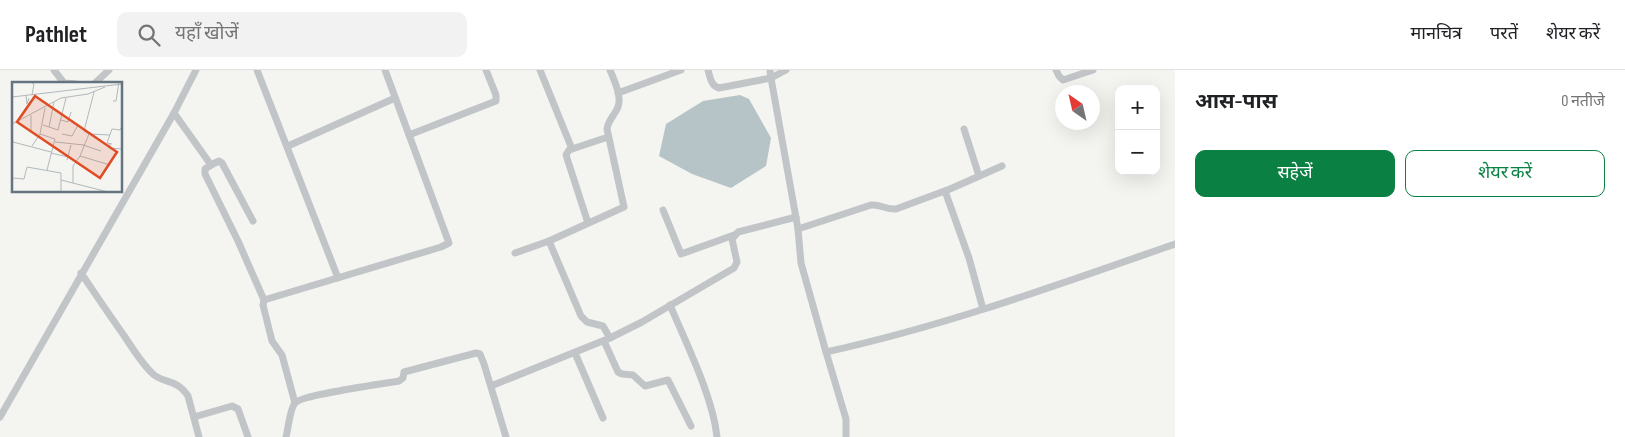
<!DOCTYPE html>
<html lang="hi">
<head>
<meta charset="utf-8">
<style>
  body { margin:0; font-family:"Sofia Sans Condensed","Noto Sans Devanagari",sans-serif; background:#f2f2f2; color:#202124 }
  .controls { position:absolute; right:15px; top:15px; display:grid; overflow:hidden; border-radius:10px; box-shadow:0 5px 20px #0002 }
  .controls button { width:45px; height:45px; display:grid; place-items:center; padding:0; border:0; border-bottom:1px solid #e0e0e0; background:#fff; color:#202124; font:25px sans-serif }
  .compass { position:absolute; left:1055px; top:15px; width:45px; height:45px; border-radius:50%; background:#fff; box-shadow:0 5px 20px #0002; rotate:326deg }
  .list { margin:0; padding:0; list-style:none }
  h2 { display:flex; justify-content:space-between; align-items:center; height:65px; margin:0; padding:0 20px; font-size:21px }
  h2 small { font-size:16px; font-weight:400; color:#757577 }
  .actions { display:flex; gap:10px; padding:15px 20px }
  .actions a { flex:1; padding:11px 0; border:1px solid #0b8043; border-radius:10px; text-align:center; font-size:18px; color:#0b8043 }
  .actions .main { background:#0b8043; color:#fff }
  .icon { flex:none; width:28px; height:28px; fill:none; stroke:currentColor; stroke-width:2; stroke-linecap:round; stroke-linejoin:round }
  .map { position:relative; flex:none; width:1175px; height:367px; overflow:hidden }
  header { display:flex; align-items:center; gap:30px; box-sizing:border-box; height:70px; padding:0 25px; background:#fff; border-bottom:1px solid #e0e0e0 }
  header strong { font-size:24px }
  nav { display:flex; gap:28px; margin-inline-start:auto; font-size:18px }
  .search { width:350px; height:45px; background:#f2f2f2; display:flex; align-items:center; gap:12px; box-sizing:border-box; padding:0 18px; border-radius:10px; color:#757577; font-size:19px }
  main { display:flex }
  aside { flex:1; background:#fff }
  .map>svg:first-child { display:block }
  .water { fill:#b7c4c7 }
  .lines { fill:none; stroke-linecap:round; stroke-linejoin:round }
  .street { stroke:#c2c5c8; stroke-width:7 }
  .inset-road { fill:none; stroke:#b1b9bd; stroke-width:1 }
  .view { fill:#e04c24; fill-opacity:0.15; stroke:#e04c24; stroke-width:2.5 }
  .inset-edge { fill:none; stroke:#647481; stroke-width:2.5 }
</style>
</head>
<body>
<header>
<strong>Pathlet</strong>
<div class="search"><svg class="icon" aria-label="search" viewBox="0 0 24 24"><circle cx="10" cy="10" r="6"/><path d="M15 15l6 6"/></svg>यहाँ खोजें</div>
<nav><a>मानचित्र</a><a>परतें</a><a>शेयर करें</a></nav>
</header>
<main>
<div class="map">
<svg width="1175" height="367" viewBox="0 0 1175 367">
  <rect width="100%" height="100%" fill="#f4f4f0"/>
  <polygon class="water" points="740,25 749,29 771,68 766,96 731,118 692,104 659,86 666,54 703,31"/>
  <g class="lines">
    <g class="street">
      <polyline points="54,0 64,13 76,14"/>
      <polyline points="257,0 338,208"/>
      <polyline points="540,0 572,79"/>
      <path d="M708 0C710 7 711 16 719 18L771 8 798 159 801 193 826 282C945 256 1060 214 1175 174"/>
      <polyline points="770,0 771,8 786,0"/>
      <polyline points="1056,0 1059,6 1063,10 1093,0"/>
      <polyline points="94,14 109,0"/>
      <polyline points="618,23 681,0"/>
      <polyline points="174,43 211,95 205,99 205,104 238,171 264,230 263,235 272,271 282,285 295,333"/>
      <polyline points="964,59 979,106"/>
      <polyline points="409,65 496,31 496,25 486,0"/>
      <polyline points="288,76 395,28"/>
      <polyline points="211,95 219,91 222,93 253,151"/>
      <polyline points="945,121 969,188 983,239"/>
      <polyline points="663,140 681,184 734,165"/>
      <polyline points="588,153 566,85 569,80 608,67"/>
      <path d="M798 159 871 135C880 134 887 140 896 139L950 119 1002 96"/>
      <polyline points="549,171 581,246 587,252 603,256 610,268"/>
      <path d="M515 183 549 171 624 137 607 59C608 50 615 45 618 37 622 26 614 10 610 0"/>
      <path d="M81 203C96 225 110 246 125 267 133 279 142 294 153 304 164 314 176 308 188 326L199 367"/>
      <polyline points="264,230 441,177 449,173 385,0"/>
      <path d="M670 235C686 273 713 327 717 367"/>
      <polyline points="604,271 618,302 622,304 633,305 645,316 668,310 691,356"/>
      <polyline points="826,282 846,349 846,367"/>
      <polyline points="575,283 603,348"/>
      <polyline points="491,316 610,268 642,252 734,198 737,192 732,169 738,162 796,147"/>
      <polyline points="0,347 174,43 196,0"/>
      <polyline points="194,347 232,336 238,339 248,367"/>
      <path d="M286 367C288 360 290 338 295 333 301 325 383 314 399 311L403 308 404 302 476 283 480 284 484 294 506 367"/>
    </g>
  </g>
  <g transform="translate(12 12)">
    <rect width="110" height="110" fill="#f4f4f0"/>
    <path class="inset-road" d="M18 0 22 2 20 13M82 10 72 49 77 52 68 74 98 83M14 13 15 22 17 16M0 15 110 2M101 19H104L107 0M19 33V51M49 38 56 40 59 30M0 42 49 16 76 12 93 5M31 43 46 48 54 16M37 45 42 20M28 52 33 26M50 52 60 54 66 43M77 52 98 53M0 56 1 60 39 70M43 60 72 63M98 62 97 66 110 67M100 62 95 61 100 47 108 48 110 44M71 63 89 69M20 64 28 52 43 57 35 88M39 71 56 75M55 78 59 63M0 96 12 97 15 85 49 91V110M49 98 96 110M61 101V84L68 74"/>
    <path class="view" d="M23 14 105 70 88 96 5 40Z"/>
    <rect width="110" height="110" class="inset-edge"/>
  </g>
</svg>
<div class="controls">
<button>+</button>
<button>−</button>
</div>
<svg class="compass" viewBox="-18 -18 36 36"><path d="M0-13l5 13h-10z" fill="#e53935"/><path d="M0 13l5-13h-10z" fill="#757577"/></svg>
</div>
<aside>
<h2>आस-पास<small>0 नतीजे</small></h2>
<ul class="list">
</ul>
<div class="actions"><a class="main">सहेजें</a><a>शेयर करें</a></div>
</aside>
</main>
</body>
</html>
